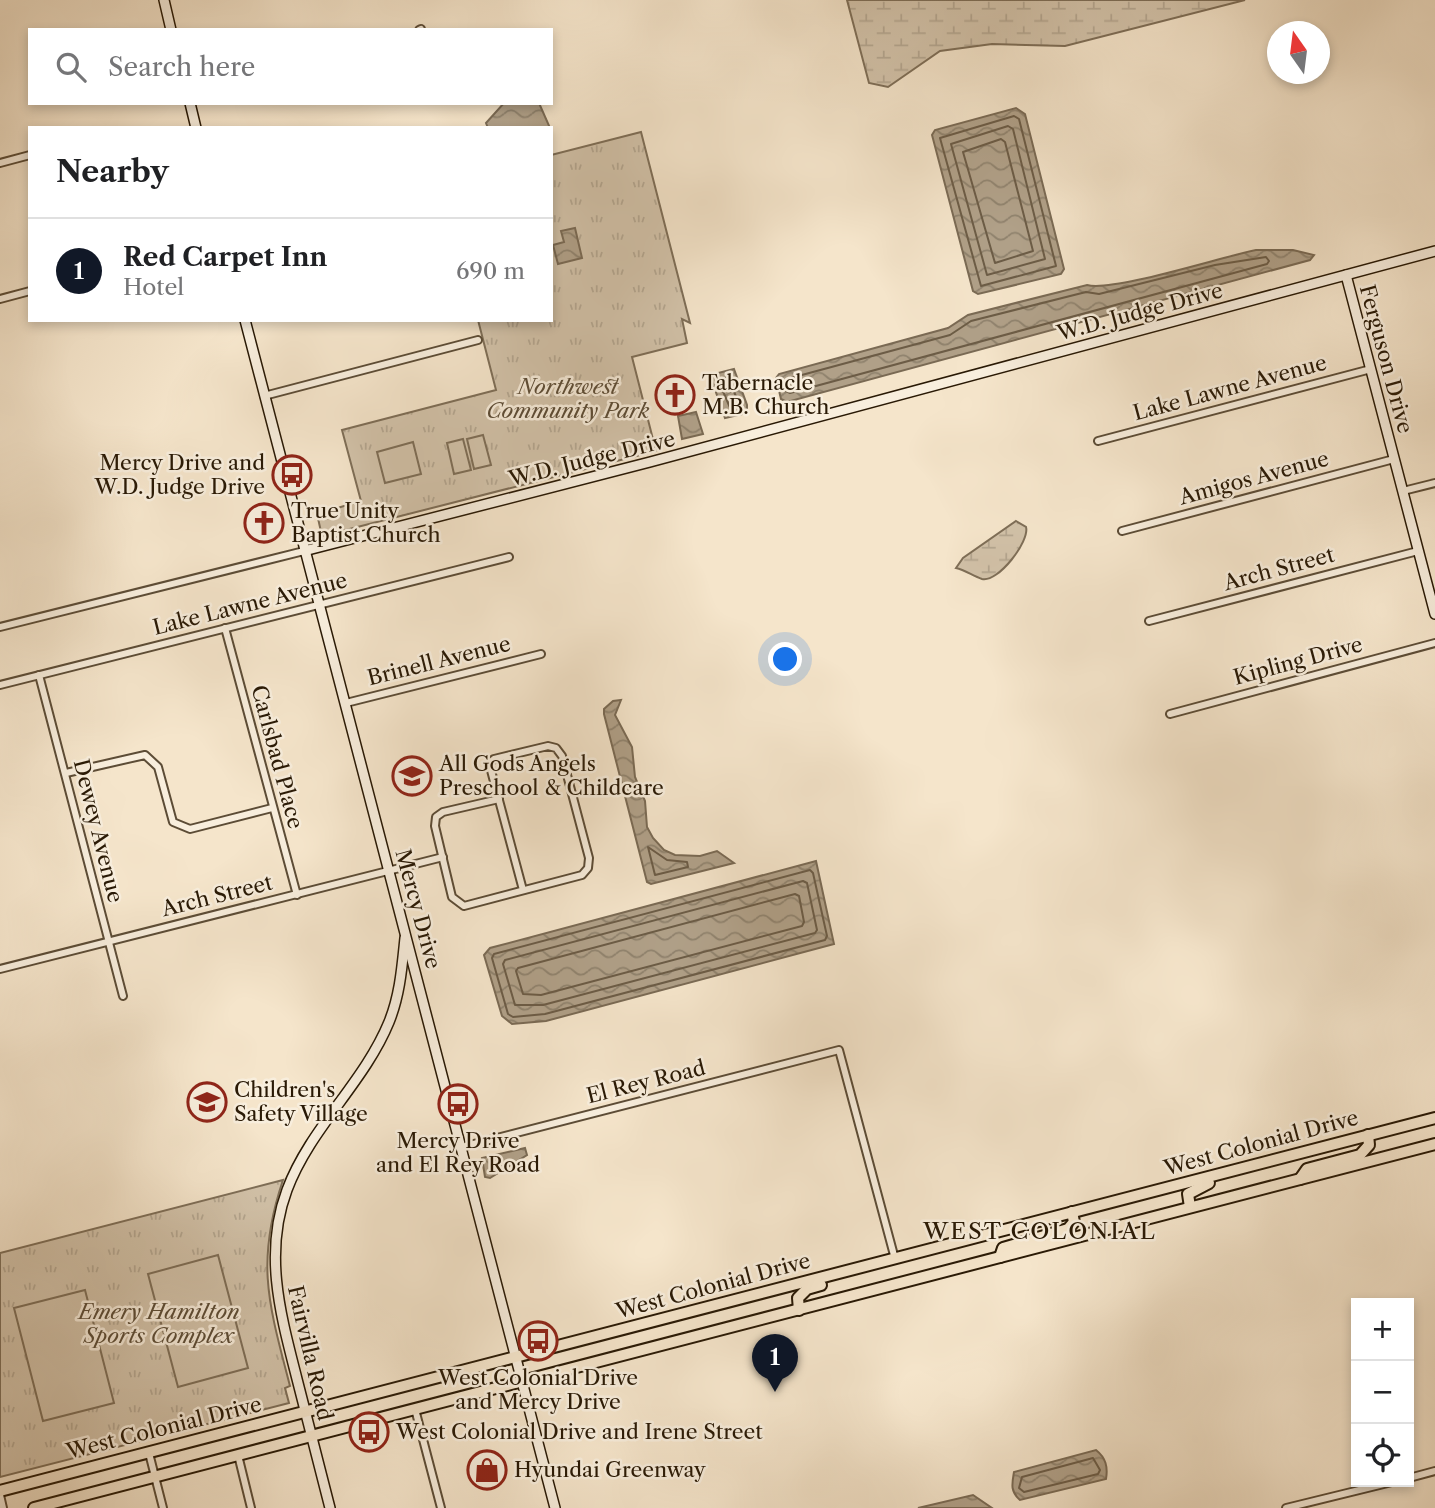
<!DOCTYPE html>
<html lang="en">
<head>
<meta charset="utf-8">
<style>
  body { margin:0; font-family:"Libre Caslon Text",serif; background:#f2f2f2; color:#202124 }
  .controls { position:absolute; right:21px; bottom:21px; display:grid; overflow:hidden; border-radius:0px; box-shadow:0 4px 10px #0003 }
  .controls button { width:63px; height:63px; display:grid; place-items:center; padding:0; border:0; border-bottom:2px solid #e0e0e0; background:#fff; color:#202124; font:35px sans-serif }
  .compass { position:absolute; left:1267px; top:21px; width:63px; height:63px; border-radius:50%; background:#fff; box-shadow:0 4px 10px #0003; rotate:346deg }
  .you { position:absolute; left:786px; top:660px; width:24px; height:24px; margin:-18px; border:5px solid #fff; border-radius:50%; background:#1a73e8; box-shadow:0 0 0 10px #1a73e833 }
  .badge { display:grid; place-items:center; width:46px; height:46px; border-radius:50%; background:#111827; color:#fff; font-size:23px; font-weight:700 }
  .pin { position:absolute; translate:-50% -58px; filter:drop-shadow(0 2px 4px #0008) }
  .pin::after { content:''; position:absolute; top:37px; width:24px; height:21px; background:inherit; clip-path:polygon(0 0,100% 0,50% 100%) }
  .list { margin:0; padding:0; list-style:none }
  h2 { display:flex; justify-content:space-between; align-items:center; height:91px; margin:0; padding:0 28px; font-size:30px }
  h2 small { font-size:23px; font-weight:400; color:#757577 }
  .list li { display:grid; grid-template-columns:46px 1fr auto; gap:21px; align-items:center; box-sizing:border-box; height:105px; padding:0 28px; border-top:2px solid #e0e0e0 }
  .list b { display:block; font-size:26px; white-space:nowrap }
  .list p { margin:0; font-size:23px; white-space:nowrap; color:#757577 }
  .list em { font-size:23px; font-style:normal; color:#757577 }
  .icon { flex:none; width:38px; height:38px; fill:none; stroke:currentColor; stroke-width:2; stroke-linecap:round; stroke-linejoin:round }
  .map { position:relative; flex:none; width:1435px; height:1508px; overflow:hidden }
  .search { position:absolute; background:#fff; box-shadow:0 4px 10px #0003; left:28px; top:28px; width:525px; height:77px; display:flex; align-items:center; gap:18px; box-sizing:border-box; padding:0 24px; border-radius:0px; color:#757577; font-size:26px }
  .panel { position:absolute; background:#fff; box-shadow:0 4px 10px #0003; left:28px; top:126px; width:525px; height:196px; border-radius:0px }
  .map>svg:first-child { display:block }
  .grass { fill:url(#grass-tufts); stroke:#7e6e57; stroke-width:2 }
  .wetland { fill:url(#wetland-marsh); stroke:#7e6e57; stroke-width:2 }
  .garden { fill:#d2c2a9; stroke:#7e6e57; stroke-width:2 }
  .water { fill:url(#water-waves); stroke:#7a6a54; stroke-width:2 }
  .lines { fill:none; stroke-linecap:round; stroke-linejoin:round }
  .shore { stroke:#6c5c46; stroke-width:2 }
  .street-casing { stroke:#5c4c36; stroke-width:10 }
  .secondary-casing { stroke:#291905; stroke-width:12 }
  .highway-casing { stroke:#291905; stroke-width:14 }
  .street { stroke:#f8eedd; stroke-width:6 }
  .secondary { stroke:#f8eedd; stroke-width:9 }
  .highway { stroke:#f5e5cb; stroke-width:10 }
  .labels { text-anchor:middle; stroke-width:5; stroke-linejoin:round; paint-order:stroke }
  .street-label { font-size:21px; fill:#291905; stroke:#f8eedd }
  .poi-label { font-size:21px; fill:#291905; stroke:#f8eedd; text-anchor:start }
  .park-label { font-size:21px; font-style:italic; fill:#5c4c36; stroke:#f8eedd }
  .neighbourhood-label { font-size:23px; letter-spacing:2px; fill:#291905; stroke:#f8eedd }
</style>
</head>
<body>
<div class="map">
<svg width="1435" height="1508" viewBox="0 0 1435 1508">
  <defs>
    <pattern id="grass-tufts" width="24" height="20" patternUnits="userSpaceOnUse" patternTransform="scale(1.75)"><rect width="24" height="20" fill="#d2c2a9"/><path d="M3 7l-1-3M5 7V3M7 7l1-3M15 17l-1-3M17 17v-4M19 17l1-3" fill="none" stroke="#b4a690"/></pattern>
    <pattern id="wetland-marsh" width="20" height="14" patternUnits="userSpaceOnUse" patternTransform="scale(1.75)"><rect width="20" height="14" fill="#d2c2a9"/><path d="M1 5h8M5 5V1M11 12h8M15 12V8" fill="none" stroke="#b4a690"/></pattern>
    <pattern id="water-waves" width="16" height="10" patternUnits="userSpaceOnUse" patternTransform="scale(1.75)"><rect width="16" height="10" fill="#b0a088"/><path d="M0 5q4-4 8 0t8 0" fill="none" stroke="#8f826d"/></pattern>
  </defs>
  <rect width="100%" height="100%" fill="#f5e5cb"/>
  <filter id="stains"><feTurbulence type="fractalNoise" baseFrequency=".00286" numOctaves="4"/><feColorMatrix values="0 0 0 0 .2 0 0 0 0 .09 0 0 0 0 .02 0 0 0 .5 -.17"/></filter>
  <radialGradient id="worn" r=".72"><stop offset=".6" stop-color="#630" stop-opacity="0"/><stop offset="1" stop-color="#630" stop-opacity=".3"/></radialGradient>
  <g class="grass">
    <polygon points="641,132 690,323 682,319 687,343 632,357 656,451 322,536 317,514 361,501 342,430 496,390 478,320 551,320 551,155"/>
    <path d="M283 1180C255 1263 269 1305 290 1386L285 1388 289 1403 0 1477V1253Z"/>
  </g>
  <g class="wetland">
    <polygon points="847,0 1245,0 1065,46 992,44 940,51 888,87 869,83"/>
    <path d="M1016 521 1026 527C1030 541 998 583 982 579 973 576 965 570 956 568L963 558Z"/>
  </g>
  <g class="garden">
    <polygon points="483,435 491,465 474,469 467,439"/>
    <polygon points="463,439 471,470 454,474 447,443"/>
    <polygon points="413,442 421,474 385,483 377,452"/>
    <polygon points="218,1255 248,1368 178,1387 148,1274"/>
    <polygon points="85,1290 114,1403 43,1421 14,1308"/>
  </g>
  <g class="water">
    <polygon points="504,103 539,103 550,128 488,128 486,123"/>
    <polygon points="1016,108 1025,114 1064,269 1061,274 978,294 973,291 932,135 935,130"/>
    <polygon points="575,228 582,258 558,264 553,245 564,242 561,231"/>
    <path d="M1256 250H1293L1314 255 1310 260 787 402 781 399 776 378 779 374 948 328 968 315 1087 285C1113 292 1221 257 1256 250Z"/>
    <polygon points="734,369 747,405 747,413 725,418 712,381 714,374"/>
    <polygon points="696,412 703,434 682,439 678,416"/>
    <polygon points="621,700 615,715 632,747 635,777 645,801 647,827 653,838 664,850 675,855 700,856 717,851 734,863 651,884 647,882 604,714 604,709 613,701"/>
    <polygon points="816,861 834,944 546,1021 512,1024 502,1016 484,955 490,948"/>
    <polygon points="525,1148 527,1155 490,1178 485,1177 482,1158"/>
    <path d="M1096 1450C1106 1458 1108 1467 1106 1479L1020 1500C1010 1491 1012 1484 1014 1472Z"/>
    <polygon points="973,1495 992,1508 918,1508"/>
  </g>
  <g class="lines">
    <g class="shore">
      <polygon points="1014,116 1019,119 1056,266 981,286 940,138"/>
      <polygon points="1008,126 1013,129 1045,259 987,275 951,144"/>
      <polygon points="1001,139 1005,142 1033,251 995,263 963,152"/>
      <polygon points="1266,257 1269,261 1267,264 790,393 786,391 787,379 950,335 971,321 1086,292 1099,294 1215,265"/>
      <polygon points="728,377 739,404 731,410 719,382"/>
      <polygon points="648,847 667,860 687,862 688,867 655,875"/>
      <polygon points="810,870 813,873 827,936 825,940 545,1014 513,1017 508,1014 492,958 494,954"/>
      <polygon points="803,881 807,883 817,930 815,933 543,1005 515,1005 503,964 505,960"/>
      <polygon points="795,894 799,896 804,922 802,926 541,995 523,994 516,971 518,968"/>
      <polygon points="1093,1458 1100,1470 1098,1474 1024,1492 1019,1488 1022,1477"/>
    </g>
    <g class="street-casing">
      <g id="street">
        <polyline points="419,30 421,29"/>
        <polyline points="0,163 30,155"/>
        <polyline points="0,299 30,291"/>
        <polyline points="264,396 478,340"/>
        <polyline points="1098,441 1371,369"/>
        <polyline points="1403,491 1435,483"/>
        <polyline points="1122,531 1394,459"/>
        <polyline points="1149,621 1418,551"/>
        <polyline points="0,627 304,551"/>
        <polyline points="225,628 297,895"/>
        <polyline points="39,675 123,996"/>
        <polyline points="0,685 509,557"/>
        <polyline points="346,703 541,654"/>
        <polyline points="1170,714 1435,643"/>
        <polyline points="66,773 145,755 158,767 173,822 190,829 272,808"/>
        <polyline points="499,799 443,812 436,817 435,826 452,897 464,906 582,875 588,868 589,858 562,756 556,748 548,746 494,759 489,763 523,890"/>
        <polyline points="0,969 443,857"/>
        <polyline points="462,1147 839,1050 895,1259"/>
        <polyline points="415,1409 441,1508"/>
        <polyline points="149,1453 163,1508"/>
        <polyline points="238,1455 251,1508"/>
        <polyline points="1409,1478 1435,1471"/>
        <polyline points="0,1495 3,1508"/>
        <polyline points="1286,1508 1392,1482"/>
      </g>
    </g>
    <g class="secondary-casing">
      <g id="secondary">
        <polyline points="164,0 171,30"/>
        <polyline points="190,103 196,128"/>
        <polyline points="1346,275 1435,614"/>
        <polyline points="245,320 555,1508"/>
        <polyline points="304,551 650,462 1435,251"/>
        <path d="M330 1508C319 1465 308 1422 297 1379 281 1316 263 1254 287 1190 310 1128 364 1083 389 1022 400 995 402 967 405 938"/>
      </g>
    </g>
    <g class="highway-casing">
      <g id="highway">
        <polyline points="1300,1179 1307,1169 1360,1155 1369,1145 1368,1135"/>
        <polyline points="1190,1207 1188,1194 1209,1183"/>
        <polyline points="1000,1257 1003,1248 1068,1229 1074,1222 1072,1212"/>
        <polyline points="799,1310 798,1298 807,1289 821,1285"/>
        <polyline points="0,1491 1435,1118"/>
        <polyline points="34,1508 1435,1144"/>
      </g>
    </g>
    <use href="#street" class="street"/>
    <use href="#secondary" class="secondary"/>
    <use href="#highway" class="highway"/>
  </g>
  <defs>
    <g id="church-ring" transform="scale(2.0125)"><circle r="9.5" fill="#f8eedd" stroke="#8f2418" stroke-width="1.5"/><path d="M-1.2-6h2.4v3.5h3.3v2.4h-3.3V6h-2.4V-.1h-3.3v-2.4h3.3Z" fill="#8f2418"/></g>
    <g id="bus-ring" transform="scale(2.0125)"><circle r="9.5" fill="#f8eedd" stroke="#8f2418" stroke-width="1.5"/><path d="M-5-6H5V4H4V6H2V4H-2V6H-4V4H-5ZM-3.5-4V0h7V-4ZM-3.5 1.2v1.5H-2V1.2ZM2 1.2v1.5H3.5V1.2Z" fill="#8f2418"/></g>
    <g id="school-ring" transform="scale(2.0125)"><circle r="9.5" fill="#f8eedd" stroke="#8f2418" stroke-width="1.5"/><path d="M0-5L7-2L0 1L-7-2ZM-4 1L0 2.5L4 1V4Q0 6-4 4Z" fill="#8f2418"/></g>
    <g id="shop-ring" transform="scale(2.0125)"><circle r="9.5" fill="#f8eedd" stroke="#8f2418" stroke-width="1.5"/><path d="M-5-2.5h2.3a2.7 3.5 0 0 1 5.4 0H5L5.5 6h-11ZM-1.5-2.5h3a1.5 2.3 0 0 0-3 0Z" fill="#8f2418"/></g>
  </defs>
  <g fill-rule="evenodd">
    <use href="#church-ring" x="675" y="395"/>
    <use href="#bus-ring" x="292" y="475"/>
    <use href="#church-ring" x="264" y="523"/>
    <use href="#school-ring" x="412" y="776"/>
    <use href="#school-ring" x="207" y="1102"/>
    <use href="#bus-ring" x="458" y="1104"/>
    <use href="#bus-ring" x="538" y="1341"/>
    <use href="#bus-ring" x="369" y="1432"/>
    <use href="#shop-ring" x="487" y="1470"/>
  </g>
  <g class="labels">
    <g class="street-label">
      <text transform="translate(1140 312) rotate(-15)" y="7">W.D. Judge Drive</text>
      <text transform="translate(1386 359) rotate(75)" y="7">Ferguson Drive</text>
      <text transform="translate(1230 388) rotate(-15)" y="7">Lake Lawne Avenue</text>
      <text transform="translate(592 459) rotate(-14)" y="7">W.D. Judge Drive</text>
      <text transform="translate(1254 478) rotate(-15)" y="7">Amigos Avenue</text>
      <text transform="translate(1279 569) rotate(-15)" y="7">Arch Street</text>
      <text transform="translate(250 604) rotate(-14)" y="7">Lake Lawne Avenue</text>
      <text transform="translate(439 661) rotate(-14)" y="7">Brinell Avenue</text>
      <text transform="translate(1298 661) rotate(-15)" y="7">Kipling Drive</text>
      <text transform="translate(277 757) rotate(75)" y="7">Carlsbad Place</text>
      <text transform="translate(98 831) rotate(76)" y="7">Dewey Avenue</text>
      <text transform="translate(217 896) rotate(-14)" y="7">Arch Street</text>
      <text transform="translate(418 909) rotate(75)" y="7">Mercy Drive</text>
      <text transform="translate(646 1082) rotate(-14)" y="7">El Rey Road</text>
      <text transform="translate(1261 1143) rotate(-15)" y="7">West Colonial Drive</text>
      <text transform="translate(713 1286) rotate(-15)" y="7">West Colonial Drive</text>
      <text transform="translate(310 1353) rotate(77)" y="7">Fairvilla Road</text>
      <text transform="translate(164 1428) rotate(-14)" y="7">West Colonial Drive</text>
    </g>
    <g class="poi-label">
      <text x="702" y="390">Tabernacle<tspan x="702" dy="24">M.B. Church</tspan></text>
      <text x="265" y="470" text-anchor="end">Mercy Drive and<tspan x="265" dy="24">W.D. Judge Drive</tspan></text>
      <text x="291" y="518">True Unity<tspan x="291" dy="24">Baptist Church</tspan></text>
      <text x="439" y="771">All Gods Angels<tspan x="439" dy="24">Preschool &amp; Childcare</tspan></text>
      <text x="234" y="1097">Children's<tspan x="234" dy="24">Safety Village</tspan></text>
      <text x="458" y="1148" text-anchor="middle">Mercy Drive<tspan x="458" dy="24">and El Rey Road</tspan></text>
      <text x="538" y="1385" text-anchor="middle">West Colonial Drive<tspan x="538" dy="24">and Mercy Drive</tspan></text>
      <text x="396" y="1439">West Colonial Drive and Irene Street</text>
      <text x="514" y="1477">Hyundai Greenway</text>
    </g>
    <g class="park-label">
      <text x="568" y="394">Northwest<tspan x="568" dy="24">Community Park</tspan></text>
      <text x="159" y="1319">Emery Hamilton<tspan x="159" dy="24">Sports Complex</tspan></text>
    </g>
    <g class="neighbourhood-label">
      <text x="1040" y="1239">WEST COLONIAL</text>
    </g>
  </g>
  <rect width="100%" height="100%" filter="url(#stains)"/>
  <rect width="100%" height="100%" fill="url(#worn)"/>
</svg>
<div class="controls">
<button>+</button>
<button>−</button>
<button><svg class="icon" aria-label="locate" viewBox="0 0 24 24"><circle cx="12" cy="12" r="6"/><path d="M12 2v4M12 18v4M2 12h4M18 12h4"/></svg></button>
</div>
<svg class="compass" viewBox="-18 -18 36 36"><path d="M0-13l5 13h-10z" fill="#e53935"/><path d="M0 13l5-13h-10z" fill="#757577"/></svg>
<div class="you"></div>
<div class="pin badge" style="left:775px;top:1392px">1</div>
<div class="search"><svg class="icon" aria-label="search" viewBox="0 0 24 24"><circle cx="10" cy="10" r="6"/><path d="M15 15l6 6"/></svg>Search here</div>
<section class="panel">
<h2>Nearby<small></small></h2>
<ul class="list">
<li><span class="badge">1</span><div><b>Red Carpet Inn</b><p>Hotel</p></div><em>690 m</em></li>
</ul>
</section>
</div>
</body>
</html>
